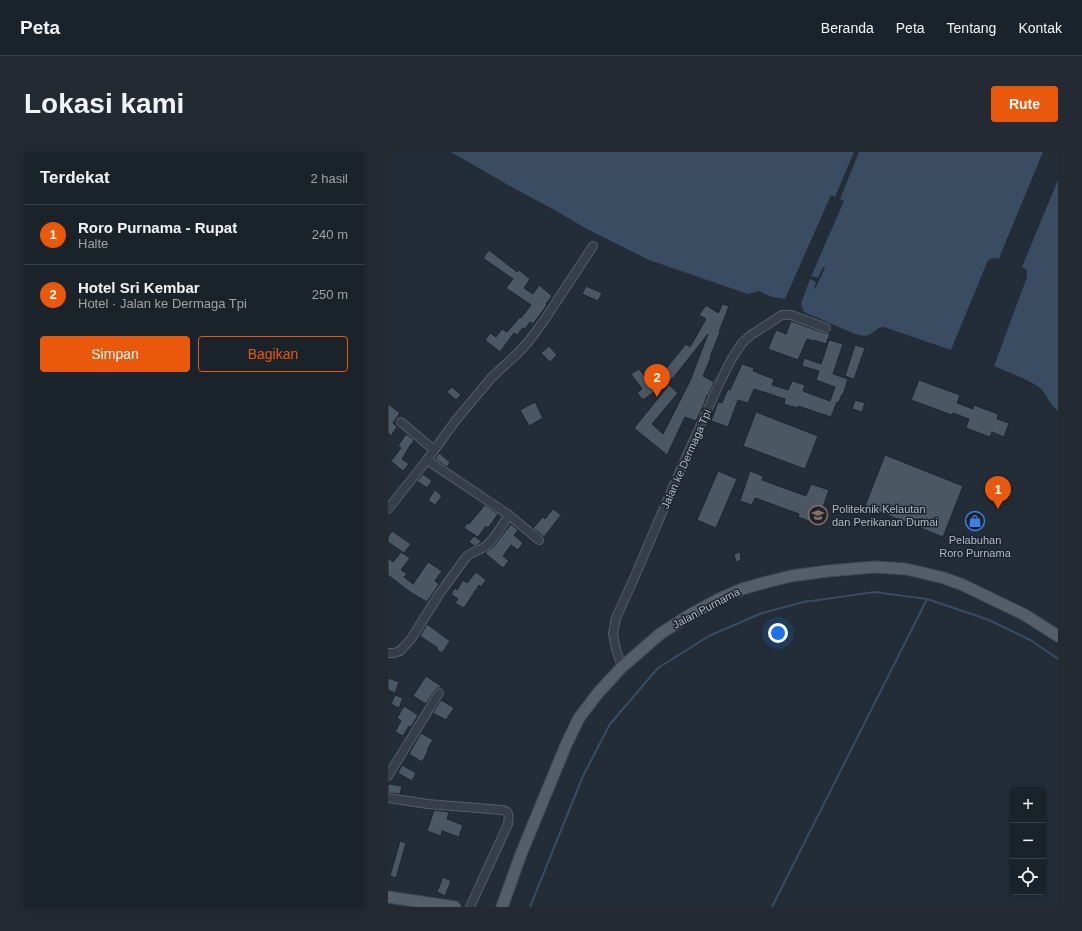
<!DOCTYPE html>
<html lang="id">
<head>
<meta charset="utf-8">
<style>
  body { margin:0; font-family:Arial,sans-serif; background:#232a32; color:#f1f3f6 }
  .controls { position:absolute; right:12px; bottom:12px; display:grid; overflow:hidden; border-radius:4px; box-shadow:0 2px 10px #0003 }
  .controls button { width:36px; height:36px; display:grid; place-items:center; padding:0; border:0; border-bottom:1px solid #383f47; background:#1a222a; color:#f1f3f6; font:20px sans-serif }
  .you { position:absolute; left:390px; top:481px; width:14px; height:14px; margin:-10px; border:3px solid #fff; border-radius:50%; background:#1a73e8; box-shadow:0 0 0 6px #1a73e833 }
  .badge { display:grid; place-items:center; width:26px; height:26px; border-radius:50%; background:#ea580c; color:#fff; font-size:13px; font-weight:700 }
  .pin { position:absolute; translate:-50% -33px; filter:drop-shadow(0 1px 2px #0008) }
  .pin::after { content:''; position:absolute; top:21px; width:14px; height:12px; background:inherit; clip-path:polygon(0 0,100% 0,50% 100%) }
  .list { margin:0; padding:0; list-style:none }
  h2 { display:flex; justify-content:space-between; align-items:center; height:52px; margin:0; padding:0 16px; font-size:17px }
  h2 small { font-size:13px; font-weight:400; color:#9fa4a8 }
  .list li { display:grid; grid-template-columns:26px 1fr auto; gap:12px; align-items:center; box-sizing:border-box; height:60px; padding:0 16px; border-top:1px solid #383f47 }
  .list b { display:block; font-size:15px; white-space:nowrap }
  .list p { margin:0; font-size:13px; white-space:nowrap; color:#9fa4a8 }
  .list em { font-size:13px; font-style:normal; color:#9fa4a8 }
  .actions { display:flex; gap:8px; padding:12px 16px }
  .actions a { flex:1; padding:9px 0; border:1px solid #ea580c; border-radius:4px; text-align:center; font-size:14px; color:#ea580c }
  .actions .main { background:#ea580c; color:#fff }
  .icon { flex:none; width:22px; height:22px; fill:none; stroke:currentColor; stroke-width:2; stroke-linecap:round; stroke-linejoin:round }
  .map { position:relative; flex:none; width:670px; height:755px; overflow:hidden; border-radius:4px }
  header { display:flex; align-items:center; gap:24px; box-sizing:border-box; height:56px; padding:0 20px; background:#1a222a; border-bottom:1px solid #383f47 }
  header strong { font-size:19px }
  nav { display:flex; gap:22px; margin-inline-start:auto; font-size:14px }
  .intro { display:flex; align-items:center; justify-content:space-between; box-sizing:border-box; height:96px; padding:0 24px }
  h1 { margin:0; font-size:28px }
  .button { padding:10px 18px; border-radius:4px; background:#ea580c; color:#fff; font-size:14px; font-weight:700 }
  main { display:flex; gap:24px; padding:0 24px }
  aside { flex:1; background:#1a222a; border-radius:4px; box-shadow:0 2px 10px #0003 }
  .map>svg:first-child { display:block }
  .water { fill:#394c61 }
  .pier { fill:#222d38 }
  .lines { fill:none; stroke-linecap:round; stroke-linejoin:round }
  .stream { stroke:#394c61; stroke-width:2 }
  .building { fill:#4b5864; stroke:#1d262f }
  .minor-casing { stroke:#545d66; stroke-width:10 }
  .major-casing { stroke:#3f4852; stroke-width:13 }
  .minor { stroke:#363f49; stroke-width:8 }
  .major { stroke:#545e69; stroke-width:11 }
  .labels { text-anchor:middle; stroke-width:3; stroke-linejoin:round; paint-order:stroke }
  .street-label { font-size:11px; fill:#b1bac5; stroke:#1b242d }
  .poi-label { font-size:11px; fill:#b1bac5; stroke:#1b242d; text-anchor:start }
</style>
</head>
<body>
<header>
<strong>Peta</strong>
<nav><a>Beranda</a><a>Peta</a><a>Tentang</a><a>Kontak</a></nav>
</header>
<div class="intro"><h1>Lokasi kami</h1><a class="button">Rute</a></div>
<main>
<aside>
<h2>Terdekat<small>2 hasil</small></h2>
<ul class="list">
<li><span class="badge">1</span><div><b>Roro Purnama - Rupat</b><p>Halte</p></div><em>240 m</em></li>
<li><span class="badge">2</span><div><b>Hotel Sri Kembar</b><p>Hotel · Jalan ke Dermaga Tpi</p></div><em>250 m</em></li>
</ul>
<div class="actions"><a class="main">Simpan</a><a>Bagikan</a></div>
</aside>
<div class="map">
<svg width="670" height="755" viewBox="0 0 670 755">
  <rect width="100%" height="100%" fill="#222d38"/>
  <path class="water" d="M63 0H670V259C662 253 659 243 652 236 639 226 621 221 606 214L639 125V118C630 112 609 102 600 108L563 198 496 175C489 175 487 180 481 183 476 185 471 183 467 182L416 160 413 152 422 127 456 49 443 43 397 147 384 145 371 139 360 142 261 108 197 76 170 60 120 33Z"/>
  <g class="pier">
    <polygon points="466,0 471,0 452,47 447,45"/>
    <polygon points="655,0 670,0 670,28 634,115 611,106"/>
    <polygon points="435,115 437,116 427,137 426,136 428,130 422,127 423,124 430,126"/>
  </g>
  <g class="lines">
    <g class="stream">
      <polyline points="142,755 195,624 222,572 270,516 321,484 374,461 416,450 487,440 539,447 601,468 644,489 670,507"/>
      <polyline points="384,755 539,447"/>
    </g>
  </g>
  <g class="building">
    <polygon points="101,98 129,120 131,118 142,127 136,136 145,142 151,133 164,144 158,152 159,153 145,172 142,170 137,177 135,176 129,183 126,181 112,200 97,188 102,181 108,185 114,177 119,180 132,165 133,166 143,153 118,136 125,127 95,106"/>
    <polygon points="198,134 214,141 210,149 194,142"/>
    <polygon points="334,152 341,154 331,180 332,180 322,205 323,205 315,224 326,230 320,244 319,243 316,252 308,269 297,265 279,303 246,276 281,233 290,241 264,272 275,282 302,229 320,182 285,226 255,248 249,241 254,237 243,222 251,217 264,234 298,192 302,195 318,167 311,163 318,153 330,161 330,160 331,160"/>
    <polygon points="403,169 436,181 442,181 438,192 426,188 426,189 419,187 410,208 380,197 388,178 398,182"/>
    <polygon points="441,188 455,192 445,222 460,227 455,243 454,242 451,250 449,250 443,265 410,254 409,256 396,252 397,247 366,237 360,251 350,248 340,275 323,269 330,250 334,251 340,237 342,238 354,212 366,216 365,219 386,227 384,233 400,238 404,229 417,233 415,239 442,249 447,235 428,228 431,219 414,214 416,206 433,212"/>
    <polygon points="467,193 477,196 466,227 457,224"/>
    <polygon points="161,194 169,203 162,210 153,201"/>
    <polygon points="531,228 572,243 569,251 585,257 586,253 610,262 609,267 621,271 616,285 604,280 602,285 578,276 581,267 565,261 564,263 523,248"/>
    <polygon points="64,235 73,243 68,248 59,240"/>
    <polygon points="467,248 477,251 474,260 464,257"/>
    <polygon points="147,250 155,266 141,274 132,258"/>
    <polygon points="0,252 12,261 5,271 9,275 3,284 0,281"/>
    <polygon points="368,260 430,284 417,317 355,294"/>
    <polygon points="18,282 26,288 24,292 23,292 14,307 21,312 15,319 3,309 13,296 10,294"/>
    <polygon points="51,301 62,310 59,315 47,307"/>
    <polygon points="497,303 575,334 555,385 477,354"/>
    <polygon points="330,319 349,327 328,376 309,368"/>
    <polygon points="362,319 375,324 374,328 418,344 423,332 441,338 429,372 410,365 411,362 367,346 364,353 352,349"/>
    <polygon points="35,322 44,329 39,336 29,329"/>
    <polygon points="47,338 54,344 47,353 40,348"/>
    <polygon points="97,353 110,362 100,376 98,374 90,385 76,376 79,371 81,372"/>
    <polygon points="165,357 173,363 156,385 145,376 155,365 157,367"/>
    <polygon points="123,372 130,378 126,383 135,391 130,398 123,393 115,404 121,409 115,416 97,401 106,394"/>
    <polygon points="4,379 23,392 16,401 0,390 0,385"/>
    <polygon points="86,384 94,390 87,394 81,390"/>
    <polygon points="13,400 22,406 13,418 19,422 16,425 25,432 40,410 54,419 47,429 51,432 39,450 22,440 0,423 0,406 5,410"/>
    <polygon points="352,400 353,408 348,410 346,402"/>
    <polygon points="88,420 98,428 93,435 91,433 76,456 67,451 70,447 63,442 67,436 69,438 75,428 79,431"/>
    <polygon points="39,472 62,489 54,501 49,498 50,496 32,484"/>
    <polygon points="38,524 53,534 52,536 49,536 47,538 38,552 25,544"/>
    <polygon points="0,526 11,530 7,541 0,538"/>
    <polygon points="7,543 15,546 11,556 3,552"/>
    <polygon points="53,548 66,556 58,568 45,561"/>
    <polygon points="16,554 30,563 23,575 21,574 15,584 7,580 13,569 9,566"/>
    <polygon points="33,581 45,588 39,598 40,599 34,610 21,602"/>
    <polygon points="14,613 28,621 24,629 10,621"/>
    <polygon points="0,632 14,634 12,642 0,641"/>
    <polygon points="46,658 61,660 59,667 75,673 71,685 54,679 53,684 39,679"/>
    <polygon points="12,689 18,691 8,726 2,724"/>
    <polygon points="55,725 63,729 57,744 49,740"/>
  </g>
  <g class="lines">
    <g class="minor-casing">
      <g id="minor">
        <polyline points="13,270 46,298"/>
        <polyline points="39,308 121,363 151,388"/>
        <polyline points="0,357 39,308 68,268 104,225 130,201 141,189 157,167 205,94"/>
        <path d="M0 501H6L12 499 23 487 52 441 79 404C85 399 94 398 99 393 106 387 116 371 121 363"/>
        <polyline points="234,515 228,497 225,482 228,466 247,424 285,335 331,232 343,208 354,191 363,183 394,163 403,163 438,176"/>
        <polyline points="0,624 51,541"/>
        <path d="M0 646 40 652 114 658C122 659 121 665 120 672L82 755"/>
      </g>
    </g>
    <g class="major-casing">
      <g id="major">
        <polyline points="0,745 67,755"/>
        <polyline points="114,755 133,702 178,593 191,566 210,541 234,515 272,482 303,462 331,447 354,437 379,430 403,424 440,419 486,415 518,417 556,426 575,433 637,463 670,484"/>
      </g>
    </g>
    <use href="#minor" class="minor"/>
    <use href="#major" class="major"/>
  </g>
  <defs>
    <g id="university-ring" transform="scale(1)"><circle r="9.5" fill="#1b242d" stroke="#8d6e63" stroke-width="1.5"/><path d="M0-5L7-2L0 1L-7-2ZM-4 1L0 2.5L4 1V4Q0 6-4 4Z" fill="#8d6e63"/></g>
    <g id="shop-ring" transform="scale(1)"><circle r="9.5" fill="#1b242d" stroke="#3f7fe0" stroke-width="1.5"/><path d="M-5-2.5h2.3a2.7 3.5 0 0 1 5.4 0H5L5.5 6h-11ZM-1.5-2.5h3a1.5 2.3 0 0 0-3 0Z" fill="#3f7fe0"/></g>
  </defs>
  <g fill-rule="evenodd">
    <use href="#university-ring" x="430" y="363"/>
    <use href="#shop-ring" x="587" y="369"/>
  </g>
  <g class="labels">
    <g class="street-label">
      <text transform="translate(298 307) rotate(-66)" y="4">Jalan ke Dermaga Tpi</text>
      <text transform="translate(318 456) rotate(-28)" y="4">Jalan Purnama</text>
    </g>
    <g class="poi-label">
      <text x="444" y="361">Politeknik Kelautan<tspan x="444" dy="13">dan Perikanan Dumai</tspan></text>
      <text x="587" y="392" text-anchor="middle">Pelabuhan<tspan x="587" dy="13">Roro Purnama</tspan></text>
    </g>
  </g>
</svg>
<div class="controls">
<button>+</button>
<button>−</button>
<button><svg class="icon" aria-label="locate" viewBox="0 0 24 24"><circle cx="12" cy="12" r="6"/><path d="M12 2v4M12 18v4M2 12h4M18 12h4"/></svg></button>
</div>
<div class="you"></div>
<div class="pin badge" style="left:610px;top:357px">1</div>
<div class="pin badge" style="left:269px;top:245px">2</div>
</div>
</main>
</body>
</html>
